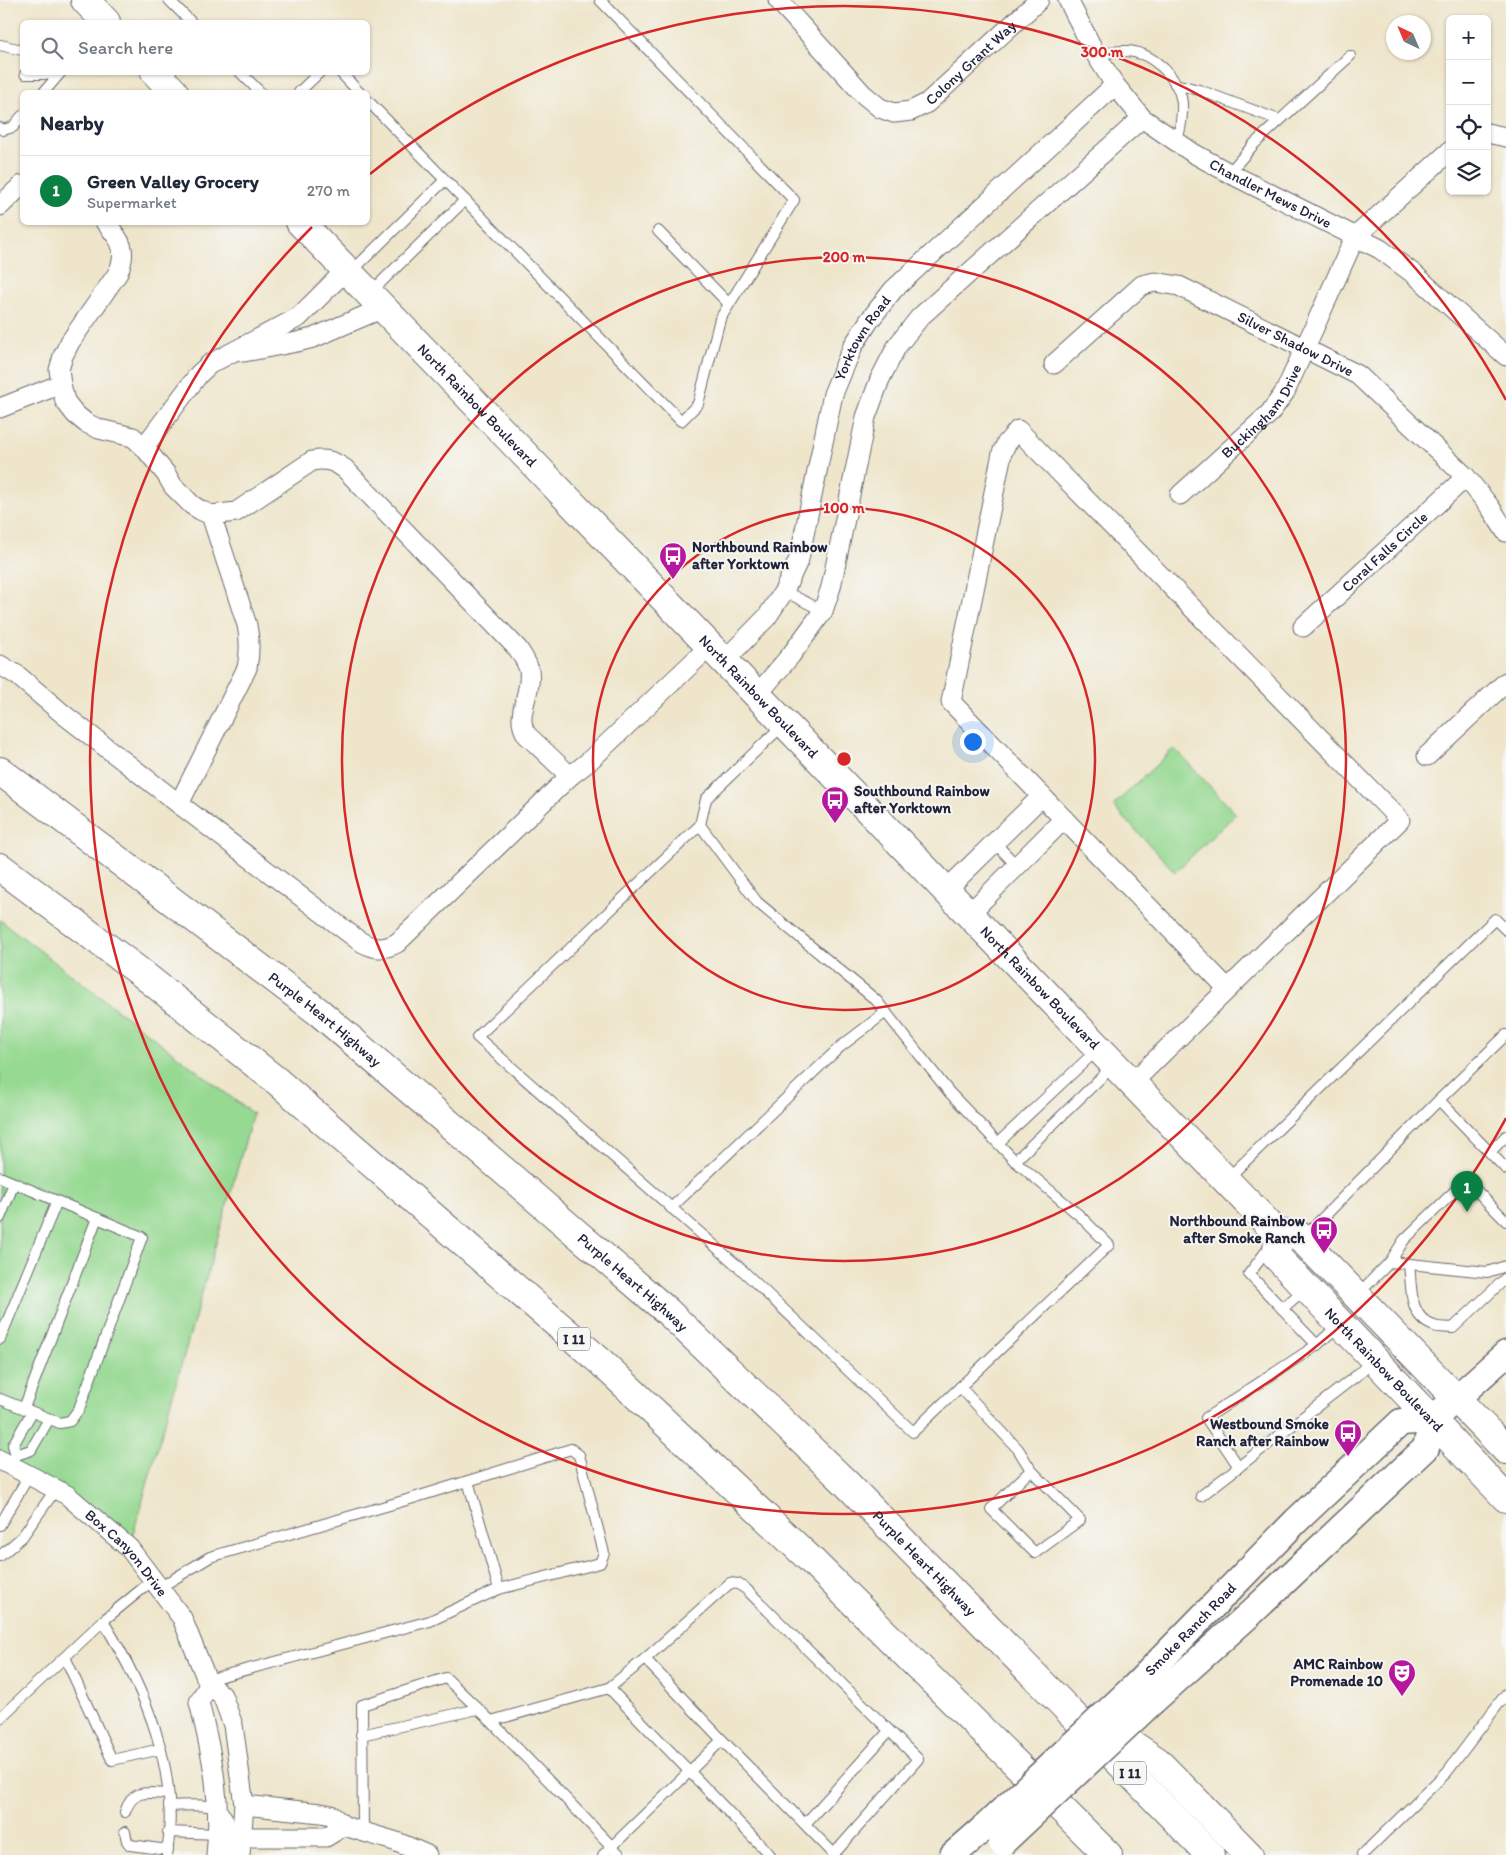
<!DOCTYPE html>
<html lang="en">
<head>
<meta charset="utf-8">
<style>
  body { margin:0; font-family:Itim,sans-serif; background:#f6f6f7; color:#1f2937 }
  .controls { position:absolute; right:15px; top:15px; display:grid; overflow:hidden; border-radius:8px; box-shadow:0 1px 4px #0004 }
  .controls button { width:45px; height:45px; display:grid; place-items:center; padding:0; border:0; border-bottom:1px solid #e0e1e3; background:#fff; color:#1f2937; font:25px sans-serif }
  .compass { position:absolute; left:1386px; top:15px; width:45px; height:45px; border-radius:50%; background:#fff; box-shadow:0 1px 4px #0004; rotate:316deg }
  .you { position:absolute; left:972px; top:741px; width:18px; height:18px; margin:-12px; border:4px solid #fff; border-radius:50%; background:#1a73e8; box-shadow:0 0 0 8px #1a73e833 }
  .badge { display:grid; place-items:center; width:32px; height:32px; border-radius:50%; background:#0b8043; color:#fff; font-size:16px; font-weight:700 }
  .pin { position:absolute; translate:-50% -41px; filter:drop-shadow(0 1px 2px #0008) }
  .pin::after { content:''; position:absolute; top:26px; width:18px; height:15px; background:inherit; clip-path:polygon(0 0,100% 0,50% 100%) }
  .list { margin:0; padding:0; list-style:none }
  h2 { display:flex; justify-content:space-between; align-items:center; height:65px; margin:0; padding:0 20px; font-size:21px }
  h2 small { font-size:16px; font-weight:400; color:#747a83 }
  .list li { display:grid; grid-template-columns:32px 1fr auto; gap:15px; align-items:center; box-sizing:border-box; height:70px; padding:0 20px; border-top:1px solid #e0e1e3 }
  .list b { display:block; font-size:19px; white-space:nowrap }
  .list p { margin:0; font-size:16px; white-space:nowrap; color:#747a83 }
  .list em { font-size:16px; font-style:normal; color:#747a83 }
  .icon { flex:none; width:28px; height:28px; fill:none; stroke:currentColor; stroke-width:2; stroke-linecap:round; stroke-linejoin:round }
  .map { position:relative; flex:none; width:1506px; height:1855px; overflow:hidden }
  .search { position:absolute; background:#fff; box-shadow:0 1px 4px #0004; left:20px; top:20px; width:350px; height:55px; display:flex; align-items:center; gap:12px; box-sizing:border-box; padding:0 18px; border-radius:8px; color:#747a83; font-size:19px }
  .panel { position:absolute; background:#fff; box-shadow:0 1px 4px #0004; left:20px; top:90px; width:350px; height:135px; border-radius:8px }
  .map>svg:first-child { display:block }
  .green { fill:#96d992; stroke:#5c7e66 }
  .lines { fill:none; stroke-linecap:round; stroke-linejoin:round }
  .service-casing { stroke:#69666d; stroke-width:12 }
  .minor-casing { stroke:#69666d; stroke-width:21 }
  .secondary-casing { stroke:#69666d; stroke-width:29 }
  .primary-casing { stroke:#69666d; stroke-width:30 }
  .motorway-casing { stroke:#69666d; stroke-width:30 }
  .service { stroke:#fff; stroke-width:10 }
  .minor { stroke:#fff; stroke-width:19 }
  .secondary { stroke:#fff; stroke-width:26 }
  .primary { stroke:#fff; stroke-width:28 }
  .motorway { stroke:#fff; stroke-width:28 }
  .secondary-bridge-casing { stroke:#69666d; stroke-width:29; stroke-linecap:butt }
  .secondary-bridge { stroke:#fff; stroke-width:26 }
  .ring { fill:none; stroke:#d62828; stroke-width:2.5 }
  .labels { text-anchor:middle; stroke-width:4; stroke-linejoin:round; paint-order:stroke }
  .shield { fill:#f6f6f2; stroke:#626272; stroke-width:1 }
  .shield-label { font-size:14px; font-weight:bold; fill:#22223b }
  .street-label { font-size:15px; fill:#22223b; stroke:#f6f6f2 }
  .poi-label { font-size:15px; font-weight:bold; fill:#22223b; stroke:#f6f6f2; text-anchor:end }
  .centre { fill:#d62828; stroke:#f6f6f2; stroke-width:2.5 }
  .ring-label { font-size:15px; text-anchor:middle; font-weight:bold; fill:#d62828; stroke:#f6f6f2; stroke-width:4; stroke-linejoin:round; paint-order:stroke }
</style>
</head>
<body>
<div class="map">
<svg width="1506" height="1855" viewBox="0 0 1506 1855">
  <rect width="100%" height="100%" fill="#f6f6f2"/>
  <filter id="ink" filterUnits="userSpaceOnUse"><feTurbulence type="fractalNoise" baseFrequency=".02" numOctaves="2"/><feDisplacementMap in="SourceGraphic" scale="10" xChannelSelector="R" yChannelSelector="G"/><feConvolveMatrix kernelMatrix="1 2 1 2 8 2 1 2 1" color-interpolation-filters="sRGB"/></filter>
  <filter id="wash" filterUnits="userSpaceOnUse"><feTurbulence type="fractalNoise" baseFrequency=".0096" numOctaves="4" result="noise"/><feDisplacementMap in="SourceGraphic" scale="20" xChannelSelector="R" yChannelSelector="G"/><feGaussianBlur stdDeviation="1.12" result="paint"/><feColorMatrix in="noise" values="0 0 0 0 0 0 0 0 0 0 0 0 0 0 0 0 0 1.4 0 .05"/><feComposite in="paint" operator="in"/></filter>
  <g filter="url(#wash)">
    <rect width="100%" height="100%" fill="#eee5ca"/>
    <g class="green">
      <polygon points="1174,748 1236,814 1175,872 1113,806"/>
      <polygon points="0,920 253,1114 129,1548 0,1460"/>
    </g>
  </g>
  <g filter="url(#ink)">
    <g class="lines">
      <g class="service-casing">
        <g id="service">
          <polyline points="169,0 191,22"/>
          <polyline points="0,45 22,50"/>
          <path d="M1096 55C1104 54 1114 51 1122 51 1150 49 1179 77 1182 103 1183 117 1180 129 1177 142"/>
          <polyline points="240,72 260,92"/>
          <polyline points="340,72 359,92"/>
          <polyline points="25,74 59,74"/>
          <polyline points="1175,84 1199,90 1279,120"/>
          <polyline points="44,92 61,72"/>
          <polyline points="299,92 320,72"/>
          <polyline points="368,101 681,421 698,404 720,319 794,200 600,0"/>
          <polyline points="0,128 3,130 13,127 22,116"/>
          <polyline points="1229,173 1254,144 1350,56"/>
          <polyline points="658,231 729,304"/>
          <polyline points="351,272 445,180"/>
          <polyline points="370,293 465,200"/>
          <polyline points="784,591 823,611"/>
          <polyline points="700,825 757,902 876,1000 949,1092 1015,1161 1079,1215 1109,1245 913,1432 740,1268 477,1037 700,825 706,799 784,724"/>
          <polyline points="995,843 1017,866"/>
          <polyline points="1439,1100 1506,1169"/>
          <polyline points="998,1143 1098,1049"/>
          <polyline points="1490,1152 1506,1136"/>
          <polyline points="1015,1161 1113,1066"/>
          <polyline points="0,1177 142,1237 79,1409 70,1421 60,1423 0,1399"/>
          <polyline points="1227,1179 1495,919 1506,930"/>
          <polyline points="671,1208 840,1047 886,1012"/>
          <polyline points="0,1218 14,1183"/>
          <polyline points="1303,1238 1439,1100 1506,1035"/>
          <polyline points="1271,1245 1249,1274 1317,1345 1340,1324"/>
          <polyline points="1390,1262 1404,1240 1464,1182 1468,1183 1472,1186 1506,1221"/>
          <path d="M1409 1264C1412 1287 1408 1317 1434 1326 1439 1328 1447 1327 1453 1328L1506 1278"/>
          <polyline points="1357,1295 1390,1262 1487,1272 1506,1266"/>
          <polyline points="1282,1309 1306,1288"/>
          <polyline points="0,1339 57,1201"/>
          <polyline points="960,1387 1018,1449 1031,1470 1080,1520 1035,1553 991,1509 1031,1470"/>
          <polyline points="24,1408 97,1218"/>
          <polyline points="16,1455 31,1450 49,1419"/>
          <polyline points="11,1464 16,1455 13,1445 32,1412"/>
          <polyline points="1239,1467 1206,1418 1317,1345"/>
          <polyline points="468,1481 571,1449 579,1455 604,1553 600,1563 499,1589"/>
          <polyline points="1201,1496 1356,1376 1373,1360"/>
          <polyline points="0,1525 30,1474"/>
          <polyline points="0,1556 22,1537 56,1489"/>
          <polyline points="159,1588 210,1557 410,1499 468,1481 499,1589 430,1621 207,1680"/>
          <path d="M103 1621C146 1691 180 1771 167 1855"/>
          <polyline points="65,1657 112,1760 161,1749"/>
          <polyline points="645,1659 722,1740 834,1854"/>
          <polyline points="609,1688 770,1855"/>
          <polyline points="0,1718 104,1620 153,1580"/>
          <polyline points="491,1721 609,1688 645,1659 730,1583 738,1584 746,1589 918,1759 833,1855"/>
          <polyline points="361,1735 478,1709"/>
          <path d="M169 1806C187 1806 225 1799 229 1823 231 1833 229 1845 228 1855"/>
          <path d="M125 1812C133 1788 147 1793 168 1794"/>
          <polyline points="805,1824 889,1731"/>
          <polyline points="363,1831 362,1705 446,1678 491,1721 620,1855"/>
          <polyline points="125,1832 127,1841 130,1845 168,1850"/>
          <polyline points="168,1832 218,1834"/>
          <polyline points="603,1855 722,1740"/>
          <polyline points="1362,1855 1447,1772 1506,1694"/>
        </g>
      </g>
      <g class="minor-casing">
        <g id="minor">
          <path id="s1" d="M778 0 863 94 880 108 894 113 911 111 927 103 1039 0"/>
          <path id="s2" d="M1068 0 1096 55 1115 85 1142 118 1193 153 1229 173 1380 249 1414 274 1506 356"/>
          <polyline points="1487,133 1506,137"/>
          <polyline points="0,206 22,185"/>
          <path d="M105 222C121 240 128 250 118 273L70 342 63 356 59 370 61 384 65 401 75 414 86 423 99 429 133 437 144 447 166 474 173 486 192 505 200 510 211 515 236 512 312 461C325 458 334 461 345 469L518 649C522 655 527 662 529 670 533 693 513 716 527 735L570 776"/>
          <polyline points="244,352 297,342 313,338 383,308"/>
          <path id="s3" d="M1054 364 1142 285 1155 282 1179 286 1358 375 1466 477 1490 507 1506 532"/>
          <polyline points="0,408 61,384"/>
          <polyline points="144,447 199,374 210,364 299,317 346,270"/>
          <path id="s4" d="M1180 495 1269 414 1285 392 1355 237 1450 151"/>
          <path id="s5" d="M1303 627 1466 477"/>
          <path id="s6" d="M724 661 767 617 784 591 799 559 833 394 853 346 869 321 893 290 1115 85"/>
          <path d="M0 665 17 675 63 714 179 804 358 940C372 949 382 951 397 943L570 776 587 763 710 646"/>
          <polyline points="757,695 791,655 813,625 823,611 831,587 866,417 880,379 897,346 920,317 1142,118"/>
          <polyline points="1427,756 1506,682"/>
          <path d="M179 804 247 668C250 653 250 640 247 625L211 515"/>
          <polyline points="946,890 1042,796"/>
          <polyline points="969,914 1064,819"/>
          <polyline points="1132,1083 1400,820 1018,430 1006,444 1002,453 951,702 1228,989"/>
          <path id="s7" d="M0 1460 67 1495 129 1548 182 1618 209 1685 222 1695 233 1725 244 1805 240 1855"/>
          <path d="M209 1685 199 1702C212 1755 222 1800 216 1855"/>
          <polyline points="244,1805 321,1813 331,1815 344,1826 397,1842 427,1855"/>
          <polyline points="242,1837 326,1837 344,1826"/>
        </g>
      </g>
      <g class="secondary-casing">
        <g id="secondary">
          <path id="s8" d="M1136 1685 1296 1521 1401 1422 1432 1420"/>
          <polyline points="1153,1701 1251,1613 1426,1448 1432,1420 1506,1354"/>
          <polyline points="953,1855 985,1827"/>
        </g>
      </g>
      <g class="primary-casing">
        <g id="primary">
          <polyline points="85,0 106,22"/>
          <polyline points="155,72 174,92"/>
          <path id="s9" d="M300 222 1279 1235 1297 1234 1506 1450"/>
          <path id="s10" d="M1279 1235 1276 1256 1506 1498"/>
        </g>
      </g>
      <g class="motorway-casing">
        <g id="motorway">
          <path id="s11" d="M0 771 320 1013 667 1311 844 1481 1210 1855"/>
          <polyline points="0,867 140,972 278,1082 602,1363 812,1561 1108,1855"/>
          <polyline points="1097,1721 1157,1761 1249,1855"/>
        </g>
      </g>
      <use href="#service" class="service"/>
      <use href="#minor" class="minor"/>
      <use href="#secondary" class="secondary"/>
      <use href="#primary" class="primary"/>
      <use href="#motorway" class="motorway"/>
      <g class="secondary-bridge-casing">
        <g id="secondary-bridge">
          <polyline points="985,1827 1136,1685"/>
          <polyline points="1002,1843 1153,1701"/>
        </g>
      </g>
      <use href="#secondary-bridge" class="secondary-bridge"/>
    </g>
  </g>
  <g class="ring">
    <circle cx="844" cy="759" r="251"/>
    <circle cx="844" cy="759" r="502"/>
    <path d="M1506 1118A753 753 0 1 1 312 227M370 174A753 753 0 0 1 1506 400"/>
  </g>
  <defs>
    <g id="bus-pin" transform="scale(1.4375)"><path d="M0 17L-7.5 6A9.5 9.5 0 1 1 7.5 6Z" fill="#b5179e" stroke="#f6f6f2"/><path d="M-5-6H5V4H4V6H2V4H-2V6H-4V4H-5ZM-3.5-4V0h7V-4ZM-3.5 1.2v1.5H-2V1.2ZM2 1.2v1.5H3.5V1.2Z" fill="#fff"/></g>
    <g id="theatre-pin" transform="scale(1.4375)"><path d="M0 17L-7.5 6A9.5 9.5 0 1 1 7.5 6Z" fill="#b5179e" stroke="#f6f6f2"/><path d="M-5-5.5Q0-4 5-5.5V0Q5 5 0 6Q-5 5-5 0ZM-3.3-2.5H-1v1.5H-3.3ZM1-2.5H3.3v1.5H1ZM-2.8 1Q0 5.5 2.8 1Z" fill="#fff"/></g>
  </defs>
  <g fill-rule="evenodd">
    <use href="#bus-pin" x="673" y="556"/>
    <use href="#bus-pin" x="835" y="800"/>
    <use href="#bus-pin" x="1324" y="1230"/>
    <use href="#bus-pin" x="1348" y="1433"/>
    <use href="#theatre-pin" x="1402" y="1673"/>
  </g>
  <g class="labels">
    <g class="shield">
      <rect x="558" y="1327.5" width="32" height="23" rx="4"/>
      <rect x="1114" y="1761.5" width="32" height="23" rx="4"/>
    </g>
    <g class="shield-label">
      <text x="574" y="1344">I 11</text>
      <text x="1130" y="1778">I 11</text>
    </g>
    <g class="street-label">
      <text dy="5" stroke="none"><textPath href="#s1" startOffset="258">Colony Grant Way</textPath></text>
      <text dy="5" stroke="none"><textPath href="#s2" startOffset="289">Chandler Mews Drive</textPath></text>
      <text dy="5" stroke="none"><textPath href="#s6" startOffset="360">Yorktown Road</textPath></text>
      <text dy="5" stroke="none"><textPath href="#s3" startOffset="286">Silver Shadow Drive</textPath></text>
      <text dy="5" stroke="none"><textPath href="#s9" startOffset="255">North Rainbow Boulevard</textPath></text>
      <text dy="5" stroke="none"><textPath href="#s4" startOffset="118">Buckingham Drive</textPath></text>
      <text dy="5" stroke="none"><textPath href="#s5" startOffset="111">Coral Falls Circle</textPath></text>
      <text dy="5" stroke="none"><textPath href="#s9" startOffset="660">North Rainbow Boulevard</textPath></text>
      <text dy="5" stroke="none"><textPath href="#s9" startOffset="1065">North Rainbow Boulevard</textPath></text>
      <text dy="5" stroke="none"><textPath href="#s11" startOffset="409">Purple Heart Highway</textPath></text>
      <text dy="5" stroke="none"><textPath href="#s11" startOffset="814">Purple Heart Highway</textPath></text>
      <text dy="5" stroke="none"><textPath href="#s10" startOffset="178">North Rainbow Boulevard</textPath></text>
      <text dy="5" stroke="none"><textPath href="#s7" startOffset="159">Box Canyon Drive</textPath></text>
      <text dy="5" stroke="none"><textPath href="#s11" startOffset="1219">Purple Heart Highway</textPath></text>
      <text dy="5" stroke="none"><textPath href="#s8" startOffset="78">Smoke Ranch Road</textPath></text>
    </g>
    <g class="poi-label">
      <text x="692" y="552" text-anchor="start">Northbound Rainbow<tspan x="692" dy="17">after Yorktown</tspan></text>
      <text x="854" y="796" text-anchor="start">Southbound Rainbow<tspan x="854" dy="17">after Yorktown</tspan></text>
      <text x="1305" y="1226">Northbound Rainbow<tspan x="1305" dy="17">after Smoke Ranch</tspan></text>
      <text x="1329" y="1429">Westbound Smoke<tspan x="1329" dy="17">Ranch after Rainbow</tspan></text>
      <text x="1383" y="1669">AMC Rainbow<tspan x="1383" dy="17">Promenade 10</tspan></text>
    </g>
  </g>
  <circle cx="844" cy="759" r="8" class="centre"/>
  <g class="ring-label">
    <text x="1102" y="57">300 m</text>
    <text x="844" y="262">200 m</text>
    <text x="844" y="513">100 m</text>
  </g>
</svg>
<div class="controls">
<button>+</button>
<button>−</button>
<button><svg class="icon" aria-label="locate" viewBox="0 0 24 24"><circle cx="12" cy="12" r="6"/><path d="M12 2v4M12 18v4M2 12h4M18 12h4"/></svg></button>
<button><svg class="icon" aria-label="layers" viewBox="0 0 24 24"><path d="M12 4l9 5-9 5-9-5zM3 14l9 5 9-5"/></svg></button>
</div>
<svg class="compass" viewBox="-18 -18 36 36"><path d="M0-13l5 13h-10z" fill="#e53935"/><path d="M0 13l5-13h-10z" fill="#747a83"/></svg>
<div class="you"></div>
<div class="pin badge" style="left:1467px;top:1212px">1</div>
<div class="search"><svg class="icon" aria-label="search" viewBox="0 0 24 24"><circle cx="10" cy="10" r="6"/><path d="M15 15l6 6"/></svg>Search here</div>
<section class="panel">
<h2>Nearby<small></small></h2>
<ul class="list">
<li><span class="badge">1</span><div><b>Green Valley Grocery</b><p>Supermarket</p></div><em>270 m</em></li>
</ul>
</section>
</div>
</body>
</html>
